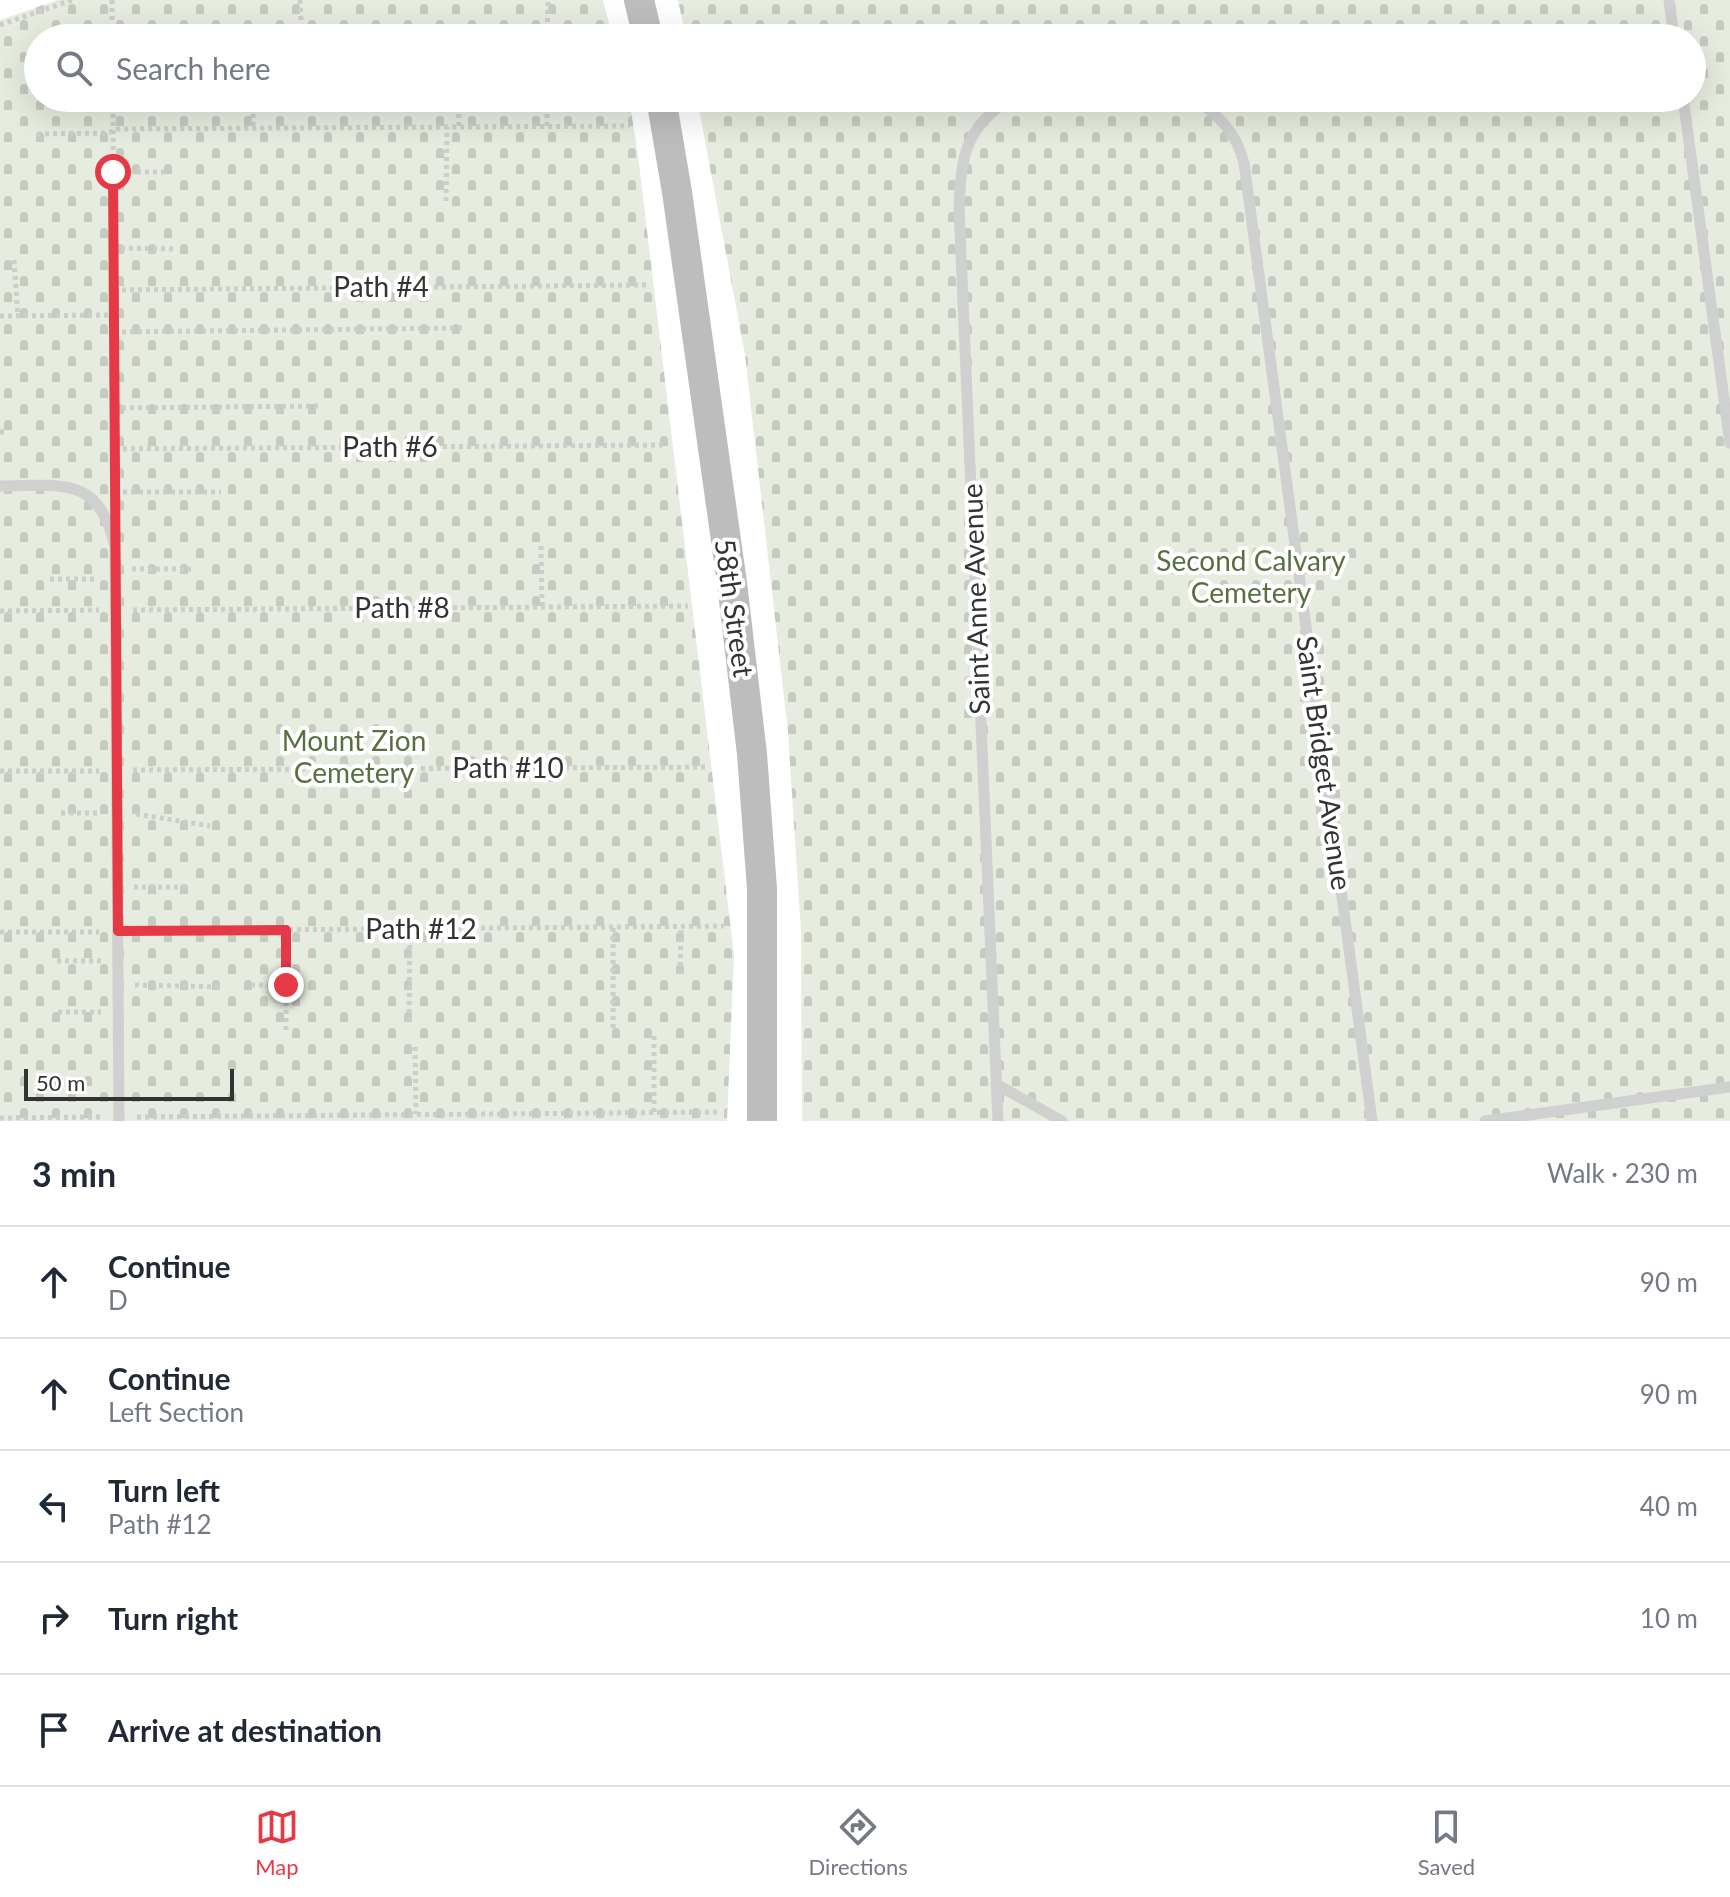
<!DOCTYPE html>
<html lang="en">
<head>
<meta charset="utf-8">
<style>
  body { margin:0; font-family:Lato,sans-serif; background:#f2f2f3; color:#1f2937 }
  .scale { position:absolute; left:24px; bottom:20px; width:210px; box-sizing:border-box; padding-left:8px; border:4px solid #333; border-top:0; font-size:22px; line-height:28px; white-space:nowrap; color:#333; -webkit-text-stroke:6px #fff; paint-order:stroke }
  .stop { position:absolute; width:24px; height:24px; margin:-18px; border:6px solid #e63946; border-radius:50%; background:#fff }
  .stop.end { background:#e63946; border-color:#fff; box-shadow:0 2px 8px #0008 }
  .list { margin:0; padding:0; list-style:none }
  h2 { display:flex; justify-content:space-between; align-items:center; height:104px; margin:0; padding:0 32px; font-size:34px }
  h2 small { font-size:26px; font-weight:400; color:#747a83 }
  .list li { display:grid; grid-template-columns:52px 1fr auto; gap:24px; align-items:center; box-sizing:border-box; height:112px; padding:0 32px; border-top:2px solid #e0e1e3 }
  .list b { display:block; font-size:30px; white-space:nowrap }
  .list p { margin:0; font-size:26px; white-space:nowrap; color:#747a83 }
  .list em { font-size:26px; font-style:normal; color:#747a83 }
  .icon { flex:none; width:44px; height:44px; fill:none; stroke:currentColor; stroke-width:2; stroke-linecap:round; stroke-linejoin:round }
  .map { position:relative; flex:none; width:1730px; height:1121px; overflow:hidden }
  .search { position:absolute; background:#fff; box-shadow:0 8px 32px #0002; left:24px; right:24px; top:24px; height:88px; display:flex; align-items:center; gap:20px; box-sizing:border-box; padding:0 28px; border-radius:44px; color:#747a83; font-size:30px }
  .sheet { height:664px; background:#fff }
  nav { display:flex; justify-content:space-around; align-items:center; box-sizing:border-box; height:112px; border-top:2px solid #e0e1e3; background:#fff; font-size:22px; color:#747a83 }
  nav a { display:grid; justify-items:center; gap:4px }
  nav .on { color:#e63946 }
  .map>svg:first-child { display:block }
  .cemetery { fill:url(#cemetery-stones) }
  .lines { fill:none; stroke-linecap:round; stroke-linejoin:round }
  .path { stroke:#cdcdcd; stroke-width:5; stroke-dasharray:4 4; stroke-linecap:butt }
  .lane { stroke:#d0d0d0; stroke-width:11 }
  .secondary { stroke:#bdbdbd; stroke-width:30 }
  .route { stroke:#e63946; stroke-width:10 }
  .labels { text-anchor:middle; stroke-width:8; stroke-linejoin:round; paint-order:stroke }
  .street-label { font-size:28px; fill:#333; stroke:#fff }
  .park-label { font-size:28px; fill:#56703f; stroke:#fff }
</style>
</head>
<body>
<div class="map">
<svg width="1730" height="1121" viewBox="0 0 1730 1121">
  <defs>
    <pattern id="cemetery-stones" width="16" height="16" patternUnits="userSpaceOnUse" patternTransform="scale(2)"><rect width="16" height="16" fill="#e6ecdf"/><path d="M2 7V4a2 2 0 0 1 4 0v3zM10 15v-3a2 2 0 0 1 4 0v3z" fill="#c6cbc0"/></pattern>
  </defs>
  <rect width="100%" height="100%" fill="#fff"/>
  <g class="cemetery">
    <polygon points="57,0 603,0 613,38 38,38 38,98 629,98 638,155 734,955 727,1121 0,1121 0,20"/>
    <polygon points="678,0 1730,0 1730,1121 802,1121 801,931 788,732 745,355 697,98 1692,98 1692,38 686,38"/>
  </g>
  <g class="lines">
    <g class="path">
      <polyline points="112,0 112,38"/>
      <polyline points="300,0 301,20"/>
      <polyline points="0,25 72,0"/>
      <polyline points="253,25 253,38"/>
      <polyline points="547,38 548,0"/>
      <polyline points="113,98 115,498"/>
      <polyline points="253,98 253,128"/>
      <polyline points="458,98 459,127"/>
      <polyline points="547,126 547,98"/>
      <polyline points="37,134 108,133 118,129 630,126"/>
      <polyline points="113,172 166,172"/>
      <polyline points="446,201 447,127"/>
      <polyline points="113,248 173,249"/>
      <polyline points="14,260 18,316"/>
      <polyline points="114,290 648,285"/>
      <polyline points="0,316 114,315"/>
      <polyline points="114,332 463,328"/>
      <polyline points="114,408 320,406"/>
      <polyline points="0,432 5,432"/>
      <polyline points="115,449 665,445"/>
      <polyline points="115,492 221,492"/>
      <polyline points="541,546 542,607"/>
      <polyline points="132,569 191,569"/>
      <polyline points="50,579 98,579"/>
      <polyline points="133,610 688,606"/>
      <polyline points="0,611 99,610"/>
      <polyline points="133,770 708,767"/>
      <polyline points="0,771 99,771"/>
      <polyline points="61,813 98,813"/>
      <polyline points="136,814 210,826"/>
      <polyline points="134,887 187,887"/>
      <polyline points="613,928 613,1029"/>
      <polyline points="286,930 286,1034"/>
      <polyline points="137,931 724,926"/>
      <polyline points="0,932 99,932"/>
      <polyline points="57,961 101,961"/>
      <polyline points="680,974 681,927"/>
      <polyline points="135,985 223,987"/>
      <polyline points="251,985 286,985"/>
      <polyline points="58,1012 101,1012"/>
      <polyline points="409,1021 410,929"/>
      <polyline points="654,1036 654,1113"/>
      <polyline points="415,1047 416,1114"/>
      <polyline points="137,1117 720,1112"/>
      <polyline points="0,1118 103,1117"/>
    </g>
    <g class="lane">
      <polyline points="1669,0 1674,38"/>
      <path d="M1191 98C1218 113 1236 132 1244 163L1372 1121"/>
      <polyline points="1683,98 1730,443"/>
      <path d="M0 486C61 486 99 474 115 547L119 1121"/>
      <polyline points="996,1084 1062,1121"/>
      <path d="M998 1121 959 208C961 157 965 126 1012 98"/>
      <polyline points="1485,1121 1730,1087"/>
    </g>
    <g class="secondary">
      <polyline points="639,0 648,38"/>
      <polyline points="661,98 677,192 732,583 752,754 762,889 762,1121"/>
    </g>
  </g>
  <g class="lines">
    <polyline class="route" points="113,172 118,931 286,930 286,985"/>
  </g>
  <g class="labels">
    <g class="street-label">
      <text x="381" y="297">Path #4</text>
      <text x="390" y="457">Path #6</text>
      <text transform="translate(976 599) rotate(-92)" y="10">Saint Anne Avenue</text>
      <text x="402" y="618">Path #8</text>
      <text transform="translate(734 608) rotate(82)" y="10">58th Street</text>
      <text transform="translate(1324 763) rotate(82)" y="10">Saint Bridget Avenue</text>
      <text x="508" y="778">Path #10</text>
      <text x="421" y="939">Path #12</text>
    </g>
    <g class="park-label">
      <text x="1251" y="571">Second Calvary<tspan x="1251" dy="32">Cemetery</tspan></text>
      <text x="354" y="751">Mount Zion<tspan x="354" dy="32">Cemetery</tspan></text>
    </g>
  </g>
</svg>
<div class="scale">50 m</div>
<div class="stop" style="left:113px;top:172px"></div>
<div class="stop end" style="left:286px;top:985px"></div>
<div class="search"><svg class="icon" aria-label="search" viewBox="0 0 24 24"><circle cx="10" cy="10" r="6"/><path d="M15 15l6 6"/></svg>Search here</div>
</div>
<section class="sheet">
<h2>3 min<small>Walk · 230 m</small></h2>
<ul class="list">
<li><svg class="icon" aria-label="ahead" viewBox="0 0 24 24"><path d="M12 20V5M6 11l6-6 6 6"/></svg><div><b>Continue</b><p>D</p></div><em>90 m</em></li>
<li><svg class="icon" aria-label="ahead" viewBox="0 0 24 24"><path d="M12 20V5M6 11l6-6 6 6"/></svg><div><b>Continue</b><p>Left Section</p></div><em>90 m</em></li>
<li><svg class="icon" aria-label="left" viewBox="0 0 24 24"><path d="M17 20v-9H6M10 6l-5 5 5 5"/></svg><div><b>Turn left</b><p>Path #12</p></div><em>40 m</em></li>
<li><svg class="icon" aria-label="right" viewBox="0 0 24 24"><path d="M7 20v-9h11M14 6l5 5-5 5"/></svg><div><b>Turn right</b></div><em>10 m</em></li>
<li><svg class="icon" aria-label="arrive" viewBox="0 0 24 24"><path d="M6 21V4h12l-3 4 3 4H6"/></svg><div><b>Arrive at destination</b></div></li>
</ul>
</section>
<nav>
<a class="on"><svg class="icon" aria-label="map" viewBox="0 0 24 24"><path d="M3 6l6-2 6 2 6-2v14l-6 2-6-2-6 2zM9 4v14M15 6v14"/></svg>Map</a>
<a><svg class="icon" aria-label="directions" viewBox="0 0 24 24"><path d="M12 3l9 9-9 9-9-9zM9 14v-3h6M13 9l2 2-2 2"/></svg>Directions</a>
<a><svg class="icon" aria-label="saved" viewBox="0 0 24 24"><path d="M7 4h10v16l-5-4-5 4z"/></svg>Saved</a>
</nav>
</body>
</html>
